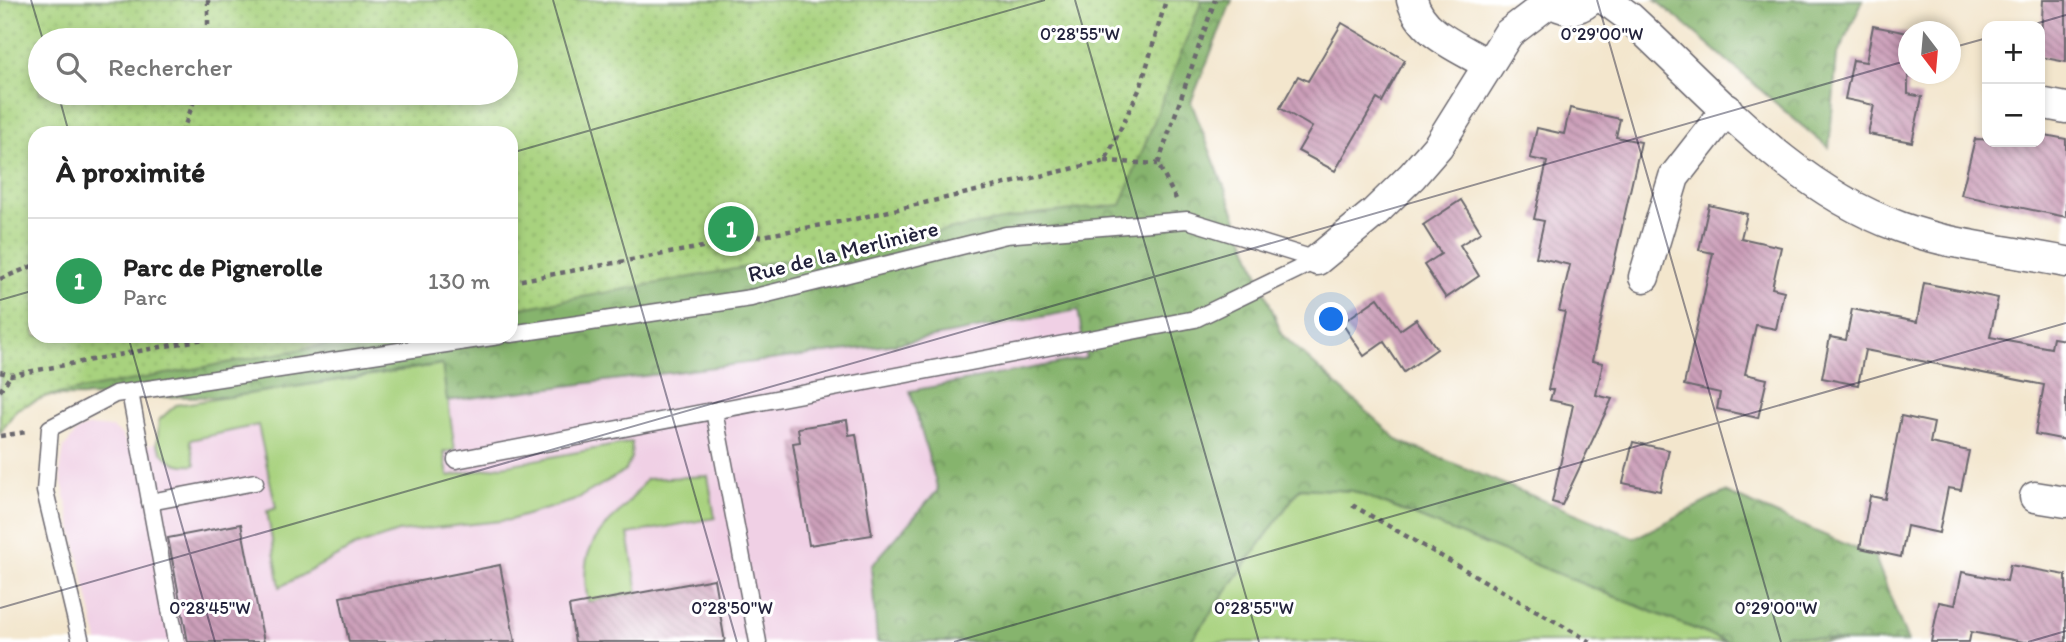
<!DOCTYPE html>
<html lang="fr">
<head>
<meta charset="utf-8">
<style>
  body { margin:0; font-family:Itim,sans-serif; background:#f6f6f6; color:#222 }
  .controls { position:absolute; right:21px; top:21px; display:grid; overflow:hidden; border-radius:14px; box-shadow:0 4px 10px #0003 }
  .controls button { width:63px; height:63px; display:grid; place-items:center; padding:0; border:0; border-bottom:2px solid #e0e0e0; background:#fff; color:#222; font:35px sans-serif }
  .compass { position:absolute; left:1898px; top:21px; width:63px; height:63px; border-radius:50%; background:#fff; box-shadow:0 4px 10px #0003; rotate:164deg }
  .you { position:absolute; left:1332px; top:320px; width:24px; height:24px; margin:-18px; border:5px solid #fff; border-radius:50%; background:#1a73e8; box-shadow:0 0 0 10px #1a73e833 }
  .badge { display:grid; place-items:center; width:46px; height:46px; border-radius:50%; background:#c8321e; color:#fff; font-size:23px; font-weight:700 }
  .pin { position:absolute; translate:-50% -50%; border:4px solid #fff; box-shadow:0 2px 7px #0006 }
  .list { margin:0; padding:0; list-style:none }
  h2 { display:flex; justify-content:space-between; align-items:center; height:91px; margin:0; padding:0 28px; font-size:30px }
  h2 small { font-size:23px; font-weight:400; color:#767676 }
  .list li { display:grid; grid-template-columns:46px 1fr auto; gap:21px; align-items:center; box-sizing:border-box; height:126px; padding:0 28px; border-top:2px solid #e0e0e0 }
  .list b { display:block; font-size:26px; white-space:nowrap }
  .list p { margin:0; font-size:23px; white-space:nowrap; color:#767676 }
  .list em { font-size:23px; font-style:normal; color:#767676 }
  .icon { flex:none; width:38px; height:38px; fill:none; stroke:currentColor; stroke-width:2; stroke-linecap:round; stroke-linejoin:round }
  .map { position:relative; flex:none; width:2066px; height:642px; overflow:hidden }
  .search { position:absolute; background:#fff; box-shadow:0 4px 10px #0003; left:28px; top:28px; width:490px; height:77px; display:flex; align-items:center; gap:18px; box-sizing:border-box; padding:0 24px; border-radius:38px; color:#767676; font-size:26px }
  .panel { position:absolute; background:#fff; box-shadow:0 4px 10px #0003; left:28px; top:126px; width:490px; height:217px; border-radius:21px }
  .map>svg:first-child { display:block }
  .built { fill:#f0d0e5 }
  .grass { fill:#a8d27e; stroke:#657a5c; stroke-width:2 }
  .forest { fill:url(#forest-crowns); stroke:#546b54; stroke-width:2; fill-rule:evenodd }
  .park { fill:url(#park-dots); stroke:#657a5c; stroke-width:2; fill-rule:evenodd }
  .building { fill:url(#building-back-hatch) }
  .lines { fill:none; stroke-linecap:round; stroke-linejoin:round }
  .service-casing { stroke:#6b676e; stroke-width:19 }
  .minor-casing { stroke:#6b676e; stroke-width:33 }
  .path { stroke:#6b676e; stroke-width:4.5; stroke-dasharray:5 5; stroke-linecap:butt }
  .service { stroke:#fff; stroke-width:16 }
  .minor { stroke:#fff; stroke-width:30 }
  .ticks { fill:none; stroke:#22223b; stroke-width:2; stroke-opacity:0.45 }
  .labels { text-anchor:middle; stroke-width:6; stroke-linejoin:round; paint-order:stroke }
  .street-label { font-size:23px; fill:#22223b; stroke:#fff }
  .ticks-label { font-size:18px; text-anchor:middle; fill:#22223b; stroke:#fff; stroke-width:6; stroke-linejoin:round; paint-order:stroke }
</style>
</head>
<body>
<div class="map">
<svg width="2066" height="642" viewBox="0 0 2066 642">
  <defs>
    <pattern id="forest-crowns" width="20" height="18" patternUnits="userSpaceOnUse" patternTransform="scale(1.75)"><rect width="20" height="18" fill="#86b46d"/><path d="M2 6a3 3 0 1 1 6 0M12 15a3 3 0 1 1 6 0" fill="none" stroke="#6d925b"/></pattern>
    <pattern id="park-dots" width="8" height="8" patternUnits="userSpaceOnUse" patternTransform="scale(1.75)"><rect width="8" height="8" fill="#a8d27e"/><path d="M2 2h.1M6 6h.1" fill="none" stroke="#90b46e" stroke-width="1.8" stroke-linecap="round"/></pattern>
    <pattern id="building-back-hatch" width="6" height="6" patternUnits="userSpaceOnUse" patternTransform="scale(1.75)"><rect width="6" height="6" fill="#cc9fb9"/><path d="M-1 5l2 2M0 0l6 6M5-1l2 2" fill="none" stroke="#a58198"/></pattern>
  </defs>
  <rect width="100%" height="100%" fill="#fff"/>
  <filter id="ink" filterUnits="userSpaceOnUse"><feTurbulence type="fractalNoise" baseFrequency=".0143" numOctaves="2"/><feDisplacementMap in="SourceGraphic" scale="14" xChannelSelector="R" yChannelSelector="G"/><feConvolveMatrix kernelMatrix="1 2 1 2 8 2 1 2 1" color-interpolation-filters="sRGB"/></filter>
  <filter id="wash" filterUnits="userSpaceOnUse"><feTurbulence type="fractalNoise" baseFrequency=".00686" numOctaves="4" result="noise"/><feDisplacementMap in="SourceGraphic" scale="28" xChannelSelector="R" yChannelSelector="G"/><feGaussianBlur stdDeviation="1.57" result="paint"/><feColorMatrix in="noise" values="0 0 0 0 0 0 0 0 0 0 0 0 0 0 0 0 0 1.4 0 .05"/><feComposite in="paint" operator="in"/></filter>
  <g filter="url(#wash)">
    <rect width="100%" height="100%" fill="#f3e6cd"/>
    <polygon class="built" points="1099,244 1119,352 1043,642 98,642 60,473 64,448 78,430 90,426 112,428 122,435 129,449 156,443 159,420 176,405 473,359"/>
    <g class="grass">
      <path d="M443 364 455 450 444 452 448 476 632 442 631 459 625 471 573 501 510 520 398 532 354 547 280 587 267 511 276 508 258 425 190 440 195 465C176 467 165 460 157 443L159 420 176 405Z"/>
      <path d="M708 476 715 518 628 534 638 593 588 602C574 531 614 530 646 479Z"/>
      <polygon points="1300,488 1353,491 1727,642 1190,642"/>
      <polygon points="1786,634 1844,642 1777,642"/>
    </g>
    <g class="forest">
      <path d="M0 0H1232L1191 102 1282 335 1399 441 1635 538 1725 492 1875 557 1908 642H1844L1786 634 1777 642H1727L1353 491 1300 488 1190 642H877L871 566 938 490 910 391 1086 358 1078 310 896 344 447 401 442 364 228 397 47 396 0 344ZM40 40H506V93H40ZM35 133H511V336H35Z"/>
      <path d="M1655 0H1863L1837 56 1829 148C1769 100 1715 47 1655 0Z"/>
    </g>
    <path class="park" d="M0 0H1202L1121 205 1035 214 511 310V133H35V336H373L47 396 17 409 0 433ZM40 40H506V93H40Z"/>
    <g id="blocks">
      <g class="building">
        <polygon points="2043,0 2066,0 2066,62 2040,57"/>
        <polygon points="1342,23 1405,60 1382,102 1377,99 1335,171 1298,151 1312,127 1280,108 1298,76 1308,81"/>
        <polygon points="1873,26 1908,33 1908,94 1922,97 1912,142 1868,134 1874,105 1845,99 1853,60 1866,62"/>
        <polygon points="1570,108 1620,119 1616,137 1641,142 1592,361 1603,363 1596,395 1612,399 1562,505 1552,502 1573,405 1550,400 1553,390 1548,390 1565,312 1559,311 1570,265 1536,257 1544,221 1534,219 1547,162 1530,158 1537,128 1564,134"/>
        <polygon points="2040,134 2066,139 2066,217 1961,195 1975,139 2040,142"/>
        <polygon points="1461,200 1481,232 1460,245 1479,276 1446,298 1424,265 1441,254 1423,225"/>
        <polygon points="1709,205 1747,214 1741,238 1781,247 1772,288 1784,291 1776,329 1756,325 1745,374 1767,379 1758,418 1717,409 1720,393 1684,385 1713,253 1699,250"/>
        <polygon points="1924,283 1998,298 1990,337 2051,348 2053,338 2066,340 2066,440 2035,434 2044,385 1865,350 1858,385 1822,378 1830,337 1846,340 1852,309 1917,322"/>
        <polygon points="1378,298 1400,330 1416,319 1437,349 1404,372 1384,342 1364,356 1342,323"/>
        <polygon points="1901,416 1934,423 1930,443 1969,451 1961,490 1948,488 1939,533 1907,526 1901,557 1860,548 1870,496 1885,499"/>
        <polygon points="847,420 849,435 856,434 872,535 809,545 793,443 800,442 798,428"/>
        <polygon points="1633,442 1669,450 1660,491 1623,483"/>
        <polygon points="241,524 264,642 188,642 168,538"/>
        <polygon points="500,565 515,642 349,642 340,597"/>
        <polygon points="2010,565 2066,575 2066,642 2024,642 1971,632 1969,642 1931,642 1939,602 1955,605 1962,572 2007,581"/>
        <polygon points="714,579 725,642 575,642 569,606"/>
      </g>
    </g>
  </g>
  <g filter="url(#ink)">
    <use href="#blocks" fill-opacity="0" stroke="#6b676e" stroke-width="2"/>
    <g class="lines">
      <g class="service-casing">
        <g id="service">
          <polyline points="511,334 751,298 1006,235 1187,220 1317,260"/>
          <polyline points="130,392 176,642"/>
          <polyline points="714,411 758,642"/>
          <polyline points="456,460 1195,319 1317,260"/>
          <polyline points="150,502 255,482"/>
          <polyline points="81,642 45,491 50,428 115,394 499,336"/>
        </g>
      </g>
      <g class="minor-casing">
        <g id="minor">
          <path d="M1412 0C1421 34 1459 47 1487 64"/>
          <path d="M1550 0C1563 12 1577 11 1590 0"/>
          <path d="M1606 0 1629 17C1712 93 1791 188 1900 227 1952 246 2012 251 2066 262"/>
          <polyline points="2040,103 2066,108"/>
          <polyline points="1317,260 1374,213 1412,176 1438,146 1508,34 1551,1"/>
          <polyline points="1644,277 1674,177 1727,109"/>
          <polyline points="2035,497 2066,502"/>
        </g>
      </g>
      <g class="path">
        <polyline points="208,0 208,40"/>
        <polyline points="182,133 197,93"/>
        <polyline points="1105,161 1158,164"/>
        <polyline points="1176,199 1158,164 1215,0"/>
        <polyline points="0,279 35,265"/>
        <polyline points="511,282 855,219 1105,161 1141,86 1166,0"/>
        <polyline points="0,372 11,375 220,336"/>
        <polyline points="0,391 11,375"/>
        <polyline points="0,436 27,432"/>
        <polyline points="1352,505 1591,642"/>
      </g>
      <use href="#service" class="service"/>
      <use href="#minor" class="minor"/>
    </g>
  </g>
  <path class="ticks" d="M31 0 43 40M553 0 737 642M1075 0 1259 642M1597 0 1781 642M2028 26 2066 15M1951 48 1987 38M58 93 69 133M511 153 1045 0M0 300 35 290M128 336 215 642M0 608 1909 60M954 642 2066 323M2028 642 2066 631"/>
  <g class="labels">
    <g class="street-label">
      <text transform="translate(843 251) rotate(-14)" y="8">Rue de la Merlinière</text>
    </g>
  </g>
  <g class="ticks-label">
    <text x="1080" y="40">0°28'55"W</text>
    <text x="1602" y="40">0°29'00"W</text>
    <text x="210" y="614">0°28'45"W</text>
    <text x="732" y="614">0°28'50"W</text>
    <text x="1254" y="614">0°28'55"W</text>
    <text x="1776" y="614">0°29'00"W</text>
  </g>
</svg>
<div class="controls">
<button>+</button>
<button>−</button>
</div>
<svg class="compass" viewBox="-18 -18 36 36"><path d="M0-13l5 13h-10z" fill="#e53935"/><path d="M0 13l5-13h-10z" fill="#767676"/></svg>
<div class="you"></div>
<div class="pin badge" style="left:731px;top:229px;background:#2e9e5b">1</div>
<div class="search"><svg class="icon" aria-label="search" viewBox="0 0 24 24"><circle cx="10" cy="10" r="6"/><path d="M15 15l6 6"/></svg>Rechercher</div>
<section class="panel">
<h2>À proximité<small></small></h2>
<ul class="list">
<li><span class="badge" style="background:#2e9e5b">1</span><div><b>Parc de Pignerolle</b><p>Parc</p></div><em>130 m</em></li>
</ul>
</section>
</div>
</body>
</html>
